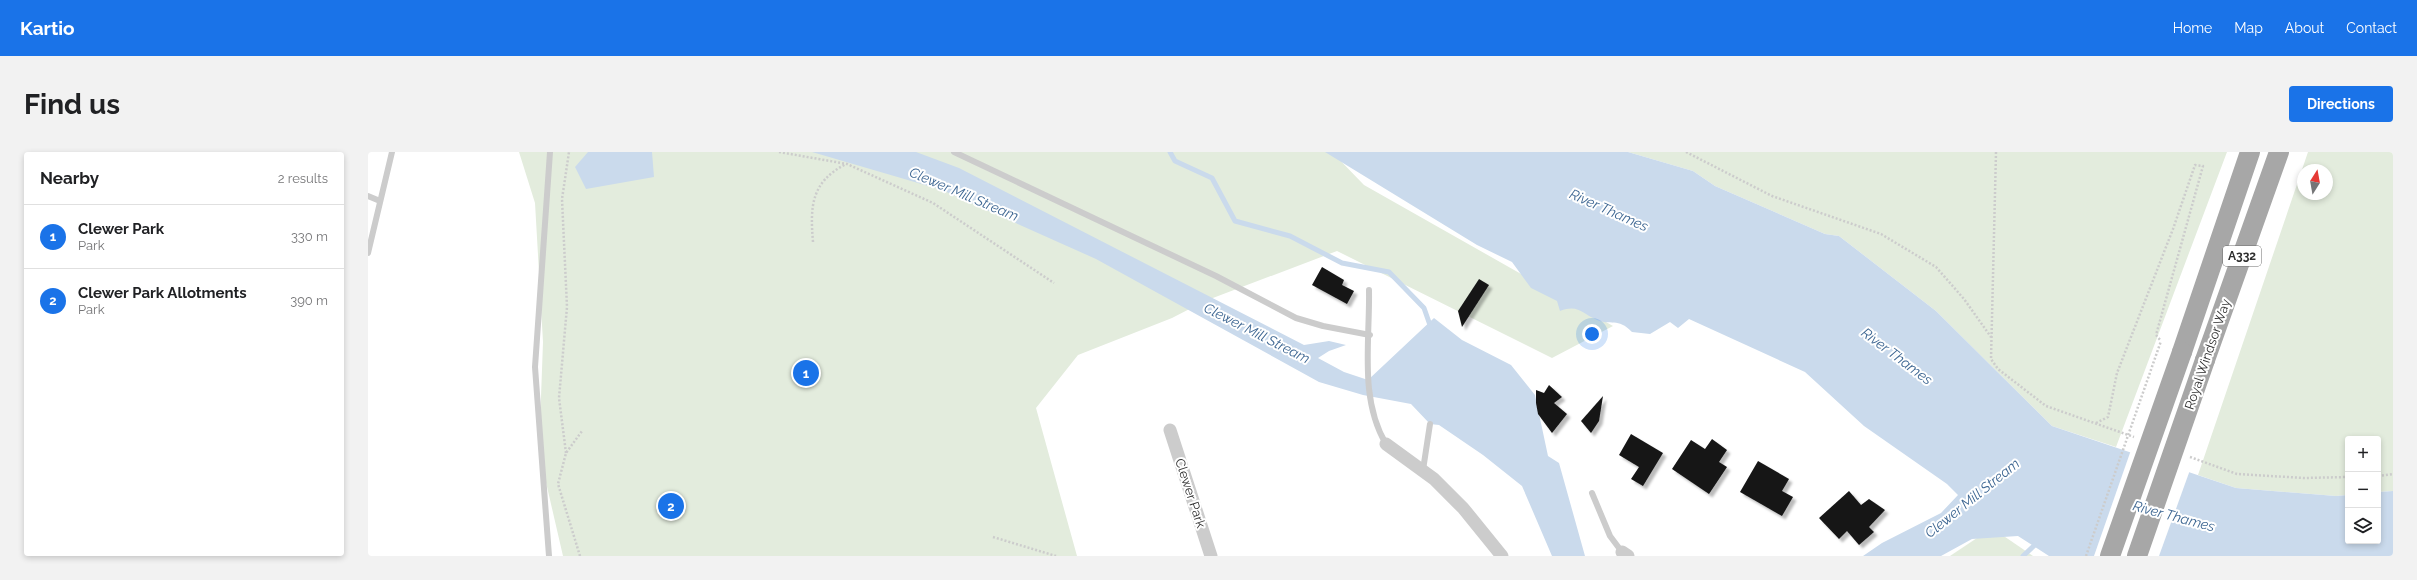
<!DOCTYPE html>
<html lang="en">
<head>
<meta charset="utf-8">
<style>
  body { margin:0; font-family:Raleway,sans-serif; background:#f2f2f2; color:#202124 }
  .controls { position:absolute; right:12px; bottom:12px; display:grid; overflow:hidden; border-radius:4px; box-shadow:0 2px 6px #0003 }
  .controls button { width:36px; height:36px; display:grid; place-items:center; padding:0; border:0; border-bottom:1px solid #e0e0e0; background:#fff; color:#202124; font:20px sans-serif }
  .compass { position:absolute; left:1929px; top:12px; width:36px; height:36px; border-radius:50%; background:#fff; box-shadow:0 2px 6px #0003; rotate:11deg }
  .you { position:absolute; left:1224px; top:182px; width:14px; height:14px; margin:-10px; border:3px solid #fff; border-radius:50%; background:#1a73e8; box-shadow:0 0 0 6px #1a73e833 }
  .badge { display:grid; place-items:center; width:26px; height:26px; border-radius:50%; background:#1a73e8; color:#fff; font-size:13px; font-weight:700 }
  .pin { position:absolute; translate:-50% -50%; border:2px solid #fff; box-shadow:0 1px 4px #0006 }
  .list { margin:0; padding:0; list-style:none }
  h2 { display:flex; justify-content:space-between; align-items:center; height:52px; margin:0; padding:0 16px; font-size:17px }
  h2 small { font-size:13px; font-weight:400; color:#757577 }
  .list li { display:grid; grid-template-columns:26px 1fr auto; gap:12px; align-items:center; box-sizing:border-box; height:64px; padding:0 16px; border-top:1px solid #e0e0e0 }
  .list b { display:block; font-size:15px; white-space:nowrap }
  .list p { margin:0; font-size:13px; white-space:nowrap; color:#757577 }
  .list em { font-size:13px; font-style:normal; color:#757577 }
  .icon { flex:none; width:22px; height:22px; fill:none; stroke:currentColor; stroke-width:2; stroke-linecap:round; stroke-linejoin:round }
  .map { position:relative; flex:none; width:2025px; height:404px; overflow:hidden; border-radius:4px }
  header { display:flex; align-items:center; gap:24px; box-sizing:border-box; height:56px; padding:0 20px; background:#1a73e8; color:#fff }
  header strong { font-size:19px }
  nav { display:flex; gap:22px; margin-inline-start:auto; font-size:14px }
  .intro { display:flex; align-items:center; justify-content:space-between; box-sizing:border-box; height:96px; padding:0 24px }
  h1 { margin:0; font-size:28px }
  .button { padding:10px 18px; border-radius:4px; background:#1a73e8; color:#fff; font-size:14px; font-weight:700 }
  main { display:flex; gap:24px; padding:0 24px }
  aside { flex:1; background:#fff; border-radius:4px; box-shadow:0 2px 6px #0003 }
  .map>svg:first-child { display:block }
  .green { fill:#e3ecdd; fill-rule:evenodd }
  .water { fill:#cadaec }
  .pier { fill:#fff }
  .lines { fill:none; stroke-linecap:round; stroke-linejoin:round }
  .stream { stroke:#cadaec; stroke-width:5 }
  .building { fill:#161616; filter:url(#shadow) }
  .path { stroke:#ccc; stroke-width:2.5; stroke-dasharray:2 2; stroke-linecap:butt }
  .service { stroke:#ccc; stroke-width:6 }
  .minor { stroke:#ccc; stroke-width:13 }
  .primary { stroke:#a7a7a7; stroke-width:20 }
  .path-bridge { stroke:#ccc; stroke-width:2.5; stroke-dasharray:2 2; stroke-linecap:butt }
  .primary-bridge { stroke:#a7a7a7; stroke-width:20 }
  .labels { text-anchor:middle; stroke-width:4; stroke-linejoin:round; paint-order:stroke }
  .shield { fill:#fff; stroke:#6d6d6d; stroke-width:1 }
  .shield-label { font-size:12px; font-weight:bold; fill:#2f2f2f }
  .street-label { font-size:13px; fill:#2f2f2f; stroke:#fff }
  .water-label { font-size:14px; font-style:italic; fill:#3d6692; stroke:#fff }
</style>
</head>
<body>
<header>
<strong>Kartio</strong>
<nav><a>Home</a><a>Map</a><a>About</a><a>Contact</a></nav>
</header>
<div class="intro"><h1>Find us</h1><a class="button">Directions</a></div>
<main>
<aside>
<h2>Nearby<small>2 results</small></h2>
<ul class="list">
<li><span class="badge">1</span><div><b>Clewer Park</b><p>Park</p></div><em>330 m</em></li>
<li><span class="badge">2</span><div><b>Clewer Park Allotments</b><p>Park</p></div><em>390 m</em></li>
</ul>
</aside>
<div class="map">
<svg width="2025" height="404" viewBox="0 0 2025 404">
  <defs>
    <filter id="shadow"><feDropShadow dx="3.5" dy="3.5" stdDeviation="1" flood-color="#0004"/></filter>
  </defs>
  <rect width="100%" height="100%" fill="#fff"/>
  <g class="green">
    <polygon points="151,0 964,0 996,33 1245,174 1184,206 969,99 837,149 804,166 710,203 668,256 709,404 195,404 171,300 175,190 167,51"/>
    <polygon points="1260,0 1859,0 1748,295 1684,274 1568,159 1471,84 1457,82 1347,34 1325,19"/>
    <path d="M1940 0H2025V339L2010 340V287H1980V343L1968 344 1868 336 1830 323ZM1935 18H1959V42H1935Z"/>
    <polygon points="1624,376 1665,404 1582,404"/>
  </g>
  <g class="water">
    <polygon points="220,0 284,0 286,25 218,37 207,15"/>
    <polygon points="444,0 548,0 591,16 936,193 961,189 978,193 961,199 950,206 976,220 1000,228 1066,166 1094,188 1143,213 1167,243 1180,304 1191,311 1217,404 1184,404 1154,334 1115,303 1071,273 1062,272 1043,252 995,243 951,230 728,107 574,38"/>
    <path d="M957 0H1260L1325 19 1347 34 1457 82 1471 84 1568 159 1684 274 1868 336 1968 344 1980 343V389H2010V340L2025 339V404H1681L1650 384 1604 387 1573 404H1495L1514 391 1573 361 1590 343 1579 332 1496 274 1437 220 1321 167 1310 176 1302 170 1282 182 1264 180C1250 165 1242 174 1229 168 1214 162 1211 152 1192 159L1189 149 1163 136 1144 110 1109 93Z"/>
  </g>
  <polygon class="pier" points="1763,298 1822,318 1791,404 1726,404"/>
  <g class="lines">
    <g class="stream">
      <polyline points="802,0 807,9 844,26 867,69 922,84 974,111 1021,120 1056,156 1063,176"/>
      <polyline points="1655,404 1669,391"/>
    </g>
  </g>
  <g class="building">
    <polygon points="954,115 976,128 974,133 986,139 979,152 944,133"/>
    <polygon points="1111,127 1121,133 1094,175 1090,159"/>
    <polygon points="1181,233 1194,245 1186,251 1199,262 1184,281 1170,262 1168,251 1168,238 1176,241"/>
    <polygon points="1235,244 1231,269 1223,281 1213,269"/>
    <polygon points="1263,282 1295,301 1275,334 1263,327 1271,315 1251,303"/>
    <polygon points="1344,287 1359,298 1351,310 1359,315 1341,342 1304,317 1323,288 1337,297"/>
    <polygon points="1390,309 1421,327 1414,339 1425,345 1414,364 1372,340"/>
    <polygon points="1481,339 1493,353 1501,347 1517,358 1501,375 1506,380 1491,393 1479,379 1471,387 1451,366"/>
  </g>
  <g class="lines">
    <g class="path">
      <polyline points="411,0 479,12 565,51 686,131"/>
      <polyline points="1318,0 1404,44 1513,82 1568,115 1596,147 1623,185"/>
      <polyline points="1628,0 1623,207 1630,217 1678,254 1766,285"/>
      <path d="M445 90C442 54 443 30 478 12"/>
      <polyline points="1728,271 1740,265 1749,221 1805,77 1827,13 1835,14 1788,183 1793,189"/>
      <polyline points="198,301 191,246 199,155 194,47 201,0"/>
      <polyline points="1822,305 1869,322 1936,326 1980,325"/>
      <polyline points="2010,324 2025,322"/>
      <polyline points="625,385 688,404"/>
      <polyline points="212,404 190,332 198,301 214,279"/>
    </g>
    <g class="service">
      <polyline points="586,0 848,124 928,166 955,174 1002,183"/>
      <polyline points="0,44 12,49"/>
      <polyline points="0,101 24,0"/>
      <path d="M1001 138C1002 189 991 247 1018 292"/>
      <polyline points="1055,318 1062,272"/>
      <polyline points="1224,341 1242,384 1254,400"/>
      <polyline points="181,404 167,215 182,0"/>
    </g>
    <g class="minor">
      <polyline points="802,278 843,404"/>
      <polyline points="1018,292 1066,327 1095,356 1134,404"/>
      <polyline points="1254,400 1260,404"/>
    </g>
    <g class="primary">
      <polyline points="1814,200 1882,0"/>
      <polyline points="1837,208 1911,0"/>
    </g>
    <polyline class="path-bridge" points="1718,404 1793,189"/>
    <g class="primary-bridge">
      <polyline points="1742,404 1814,200"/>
      <polyline points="1769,404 1837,208"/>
    </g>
  </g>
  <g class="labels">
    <rect class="shield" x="1855" y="94" width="38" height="20" rx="3"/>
    <g class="shield-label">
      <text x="1874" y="108">A332</text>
    </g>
    <g class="street-label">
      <text transform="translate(1839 202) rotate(-71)" y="5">Royal Windsor Way</text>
      <text transform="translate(823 341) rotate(72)" y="5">Clewer Park</text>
    </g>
    <g class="water-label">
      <text transform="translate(596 42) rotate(23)" y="5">Clewer Mill Stream</text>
      <text transform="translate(1241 58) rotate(24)" y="5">River Thames</text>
      <text transform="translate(889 181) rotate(27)" y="5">Clewer Mill Stream</text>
      <text transform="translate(1529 204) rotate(37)" y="5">River Thames</text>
      <text transform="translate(1604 346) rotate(-39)" y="5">Clewer Mill Stream</text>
      <text transform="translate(1806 364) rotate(15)" y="5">River Thames</text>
    </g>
  </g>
</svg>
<div class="controls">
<button>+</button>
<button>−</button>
<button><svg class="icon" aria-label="layers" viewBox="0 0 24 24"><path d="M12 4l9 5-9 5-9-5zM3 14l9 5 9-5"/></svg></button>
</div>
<svg class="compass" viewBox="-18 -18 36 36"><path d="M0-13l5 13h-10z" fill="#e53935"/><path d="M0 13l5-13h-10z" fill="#757577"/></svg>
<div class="you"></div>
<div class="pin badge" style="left:438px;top:221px">1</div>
<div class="pin badge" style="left:303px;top:354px">2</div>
</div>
</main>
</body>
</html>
